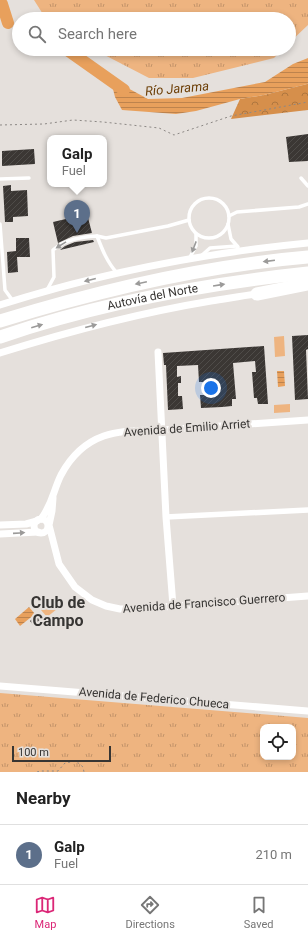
<!DOCTYPE html>
<html lang="en">
<head>
<meta charset="utf-8">
<style>
  body { margin:0; font-family:Roboto,sans-serif; background:#f6f6f6; color:#222 }
  .controls { position:absolute; right:12px; bottom:12px; display:grid; overflow:hidden; border-radius:8px; box-shadow:0 2px 6px #0003 }
  .controls button { width:36px; height:36px; display:grid; place-items:center; padding:0; border:0; border-bottom:1px solid #e0e0e0; background:#fff; color:#222; font:20px sans-serif }
  .scale { position:absolute; left:12px; bottom:10px; width:99px; box-sizing:border-box; padding-left:4px; border:2px solid #373533; border-top:0; font-size:11px; line-height:14px; white-space:nowrap; color:#373533; -webkit-text-stroke:3px #e5e0dc; paint-order:stroke }
  .you { position:absolute; left:211px; top:388px; width:14px; height:14px; margin:-10px; border:3px solid #fff; border-radius:50%; background:#1a73e8; box-shadow:0 0 0 6px #1a73e833 }
  .badge { display:grid; place-items:center; width:26px; height:26px; border-radius:50%; background:#db2777; color:#fff; font-size:13px; font-weight:700 }
  .pin { position:absolute; translate:-50% -33px; filter:drop-shadow(0 1px 2px #0008) }
  .pin::after { content:''; position:absolute; top:21px; width:14px; height:12px; background:inherit; clip-path:polygon(0 0,100% 0,50% 100%) }
  .popup { position:absolute; left:47px; top:135px; width:60px; height:52px; box-sizing:border-box; display:grid; place-content:center; border-radius:8px; background:#fff; filter:drop-shadow(0 1px 3px #0005); font-size:13px; white-space:nowrap; color:#767676 }
  .popup b { font-size:15px; color:#222 }
  .popup::after { content:''; position:absolute; left:50%; top:100%; margin-left:-8px; border:8px solid transparent; border-top-color:#fff }
  .list { margin:0; padding:0; list-style:none }
  h2 { display:flex; justify-content:space-between; align-items:center; height:52px; margin:0; padding:0 16px; font-size:17px }
  h2 small { font-size:13px; font-weight:400; color:#767676 }
  .list li { display:grid; grid-template-columns:26px 1fr auto; gap:12px; align-items:center; box-sizing:border-box; height:60px; padding:0 16px; border-top:1px solid #e0e0e0 }
  .list b { display:block; font-size:15px; white-space:nowrap }
  .list p { margin:0; font-size:13px; white-space:nowrap; color:#767676 }
  .list em { font-size:13px; font-style:normal; color:#767676 }
  .icon { flex:none; width:22px; height:22px; fill:none; stroke:currentColor; stroke-width:2; stroke-linecap:round; stroke-linejoin:round }
  .map { position:relative; flex:none; width:308px; height:772px; overflow:hidden }
  .search { position:absolute; background:#fff; box-shadow:0 2px 6px #0003; left:12px; right:12px; top:12px; height:44px; display:flex; align-items:center; gap:10px; box-sizing:border-box; padding:0 14px; border-radius:22px; color:#767676; font-size:15px }
  .sheet { height:112px; background:#fff }
  nav { display:flex; justify-content:space-around; align-items:center; box-sizing:border-box; height:56px; border-top:1px solid #e0e0e0; background:#fff; font-size:11px; color:#767676 }
  nav a { display:grid; justify-items:center; gap:2px }
  nav .on { color:#db2777 }
  .map>svg:first-child { display:block }
  .grass { fill:url(#grass-tufts); fill-rule:evenodd }
  .forest { fill:url(#forest-crowns) }
  .pitch { fill:#eeb480 }
  .water { fill:url(#water-rules) }
  .lines { fill:none; stroke-linecap:round; stroke-linejoin:round }
  .river { stroke:#e8a05c; stroke-width:12 }
  .building { fill:url(#building-hatch) }
  .path { stroke:#8c8885; stroke-width:1; stroke-dasharray:2 3; stroke-linecap:butt }
  .service { stroke:#fff; stroke-width:3.5 }
  .pedestrian { stroke:#fff; stroke-width:5.5 }
  .minor { stroke:#fff; stroke-width:7 }
  .motorway { stroke:#fff; stroke-width:13 }
  .oneway { fill:#9b9a99 }
  .labels { text-anchor:middle; stroke-width:4; stroke-linejoin:round; paint-order:stroke }
  .street-label { font-size:12px; fill:#373533; stroke:#e5e0dc }
  .water-label { font-size:13px; font-style:italic; fill:#6c3e06; stroke:#e5e0dc }
  .district-label { font-size:16px; font-weight:bold; fill:#373533; stroke:#e5e0dc }
</style>
</head>
<body>
<div class="map">
<svg width="308" height="772" viewBox="0 0 308 772">
  <defs>
    <pattern id="grass-tufts" width="24" height="20" patternUnits="userSpaceOnUse"><rect width="24" height="20" fill="#eeb480"/><path d="M3 7l-1-3M5 7V3M7 7l1-3M15 17l-1-3M17 17v-4M19 17l1-3" fill="none" stroke="#c29369"/></pattern>
    <pattern id="forest-crowns" width="20" height="18" patternUnits="userSpaceOnUse"><rect width="20" height="18" fill="#d68f4b"/><path d="M2 6a3 3 0 1 1 6 0M12 15a3 3 0 1 1 6 0" fill="none" stroke="#ae763f"/></pattern>
    <pattern id="water-rules" width="6" height="5" patternUnits="userSpaceOnUse"><rect width="6" height="5" fill="#e8a05c"/><path d="M0 2.5h6" fill="none" stroke="#bd834d"/></pattern>
    <pattern id="building-hatch" width="6" height="6" patternUnits="userSpaceOnUse"><rect width="6" height="6" fill="#3b3734"/><path d="M-1 1l2-2M0 6l6-6M5 7l2-2" fill="none" stroke="#4f4c49"/></pattern>
  </defs>
  <rect width="100%" height="100%" fill="#e5e0dc"/>
  <g class="grass">
    <polygon points="34,0 308,0 308,25 289,43 289,19 46,19"/>
    <polygon points="93,49 283,49 274,58 193,78 149,78"/>
    <path d="M0 693 308 718V772H0ZM263 727H293V757H263Z"/>
  </g>
  <polygon class="forest" points="308,83 308,110 231,119 240,99 264,95 307,84"/>
  <g class="pitch">
    <polygon points="284,336 285,356 275,357 274,337"/>
    <polygon points="290,404 290,412 274,413 274,405"/>
    <polygon points="56,597 62,605 47,617 41,610"/>
  </g>
  <g class="water">
    <polygon points="308,58 308,83 307,84 264,95 240,99 196,111 176,114 122,110 115,97 111,81 117,80 124,86 148,99 182,98 265,82 293,64"/>
    <polygon points="277,371 284,371 285,386 278,387"/>
    <polygon points="29,607 35,614 20,626 15,619"/>
  </g>
  <g class="lines">
    <g class="river">
      <polyline points="0,2 2,4 8,23"/>
      <polyline points="66,49 124,90"/>
    </g>
  </g>
  <g class="building">
    <polygon points="308,134 308,161 289,162 286,137"/>
    <polygon points="34,149 35,164 2,166 2,151"/>
    <polygon points="11,185 11,191 27,190 28,216 13,217 13,222 5,222 3,186"/>
    <polygon points="87,214 92,233 73,236 58,243 53,222"/>
    <polygon points="16,238 29,238 30,257 17,257 18,272 8,273 7,252 16,251"/>
    <polygon points="93,240 94,242 60,250 65,246 75,242"/>
    <polygon points="308,335 308,349 306,350 308,399 295,400 292,336"/>
    <polygon points="264,346 268,404 258,404 257,398 254,398 252,372 256,372 255,361 233,363 236,399 232,399 232,406 222,407 201,408 200,395 204,395 203,382 199,382 198,365 177,366 177,377 181,376 181,383 178,383 178,396 182,396 183,409 168,410 166,365 164,365 163,353"/>
    <polygon points="38,614 42,618 34,626 30,621"/>
  </g>
  <g class="lines">
    <g class="path">
      <polyline points="0,125 44,124 73,120 103,122 159,128 174,135 231,116 308,102"/>
      <polyline points="37,772 40,771 58,771 65,763 76,761 83,767 84,772"/>
    </g>
    <g class="service">
      <polyline points="301,178 308,186"/>
      <polyline points="0,179 29,178"/>
      <circle cx="209" cy="218" r="20"/>
      <polyline points="229,216 237,212 299,207 308,204"/>
      <polyline points="0,224 5,290 13,301"/>
      <polyline points="228,224 231,239 238,247"/>
      <polyline points="97,236 106,238 168,226 189,220"/>
      <polyline points="201,256 210,248 237,246"/>
      <polyline points="189,259 196,246 196,234"/>
      <path d="M47 290 54 277 53 250C66 239 81 237 97 236 102 249 107 262 117 273"/>
    </g>
    <polyline class="pedestrian" points="166,517 308,510"/>
    <g class="minor">
      <path d="M0 305C100 273 204 253 308 243"/>
      <polyline points="158,352 166,517 173,606"/>
      <path d="M0 353C70 331 139 313 211 301 227 299 244 295 260 294"/>
      <polyline points="53,498 52,511 49,525 59,564 75,587 92,600 106,606 120,609 149,608 308,596"/>
      <circle cx="41" cy="526" r="7"/>
      <path d="M41 519C53 503 53 491 61 475 84 432 118 429 163 430L308 420"/>
      <polyline points="0,525 26,524 37,521"/>
      <polyline points="0,534 38,532"/>
      <polyline points="0,686 308,711"/>
    </g>
    <g class="motorway">
      <polyline points="257,294 308,284"/>
      <path d="M0 321C100 290 203 266 308 257"/>
      <path id="s1" d="M0 337C99 303 204 284 308 273"/>
    </g>
  </g>
  <defs><path id="oneway-solid" d="M-6-.8H1V-3.2L6.5 0L1 3.2V.8H-6Z"/></defs>
  <g class="oneway">
    <use href="#oneway-solid" transform="translate(61 245) rotate(148)"/>
    <use href="#oneway-solid" transform="translate(194 247) rotate(111)"/>
    <use href="#oneway-solid" transform="translate(269 261) rotate(173)"/>
    <use href="#oneway-solid" transform="translate(90 280) rotate(166)"/>
    <use href="#oneway-solid" transform="translate(141 283) rotate(168)"/>
    <use href="#oneway-solid" transform="translate(219 285) rotate(-9)"/>
    <use href="#oneway-solid" transform="translate(37 326) rotate(-16)"/>
    <use href="#oneway-solid" transform="translate(91 326) rotate(-15)"/>
    <use href="#oneway-solid" transform="translate(19 533) rotate(-4)"/>
  </g>
  <g class="labels">
    <g class="street-label">
      <text dy="4" stroke="none"><textPath href="#s1" startOffset="158">Autovía del Norte</textPath></text>
      <text transform="translate(187 428) rotate(-4)" y="4">Avenida de Emilio Arriet</text>
      <text transform="translate(204 603) rotate(-4)" y="4">Avenida de Francisco Guerrero</text>
      <text transform="translate(154 698) rotate(5)" y="4">Avenida de Federico Chueca</text>
    </g>
    <g class="water-label">
      <text transform="translate(177 88) rotate(-5)" y="5">Río Jarama</text>
    </g>
    <g class="district-label">
      <text x="58" y="608">Club de<tspan x="58" dy="18">Campo</tspan></text>
    </g>
  </g>
</svg>
<div class="controls">
<button><svg class="icon" aria-label="locate" viewBox="0 0 24 24"><circle cx="12" cy="12" r="6"/><path d="M12 2v4M12 18v4M2 12h4M18 12h4"/></svg></button>
</div>
<div class="scale">100 m</div>
<div class="you"></div>
<div class="pin badge" style="left:77px;top:233px;background:#5c6f8a">1</div>
<div class="popup"><b>Galp</b>Fuel</div>
<div class="search"><svg class="icon" aria-label="search" viewBox="0 0 24 24"><circle cx="10" cy="10" r="6"/><path d="M15 15l6 6"/></svg>Search here</div>
</div>
<section class="sheet">
<h2>Nearby<small></small></h2>
<ul class="list">
<li><span class="badge" style="background:#5c6f8a">1</span><div><b>Galp</b><p>Fuel</p></div><em>210 m</em></li>
</ul>
</section>
<nav>
<a class="on"><svg class="icon" aria-label="map" viewBox="0 0 24 24"><path d="M3 6l6-2 6 2 6-2v14l-6 2-6-2-6 2zM9 4v14M15 6v14"/></svg>Map</a>
<a><svg class="icon" aria-label="directions" viewBox="0 0 24 24"><path d="M12 3l9 9-9 9-9-9zM9 14v-3h6M13 9l2 2-2 2"/></svg>Directions</a>
<a><svg class="icon" aria-label="saved" viewBox="0 0 24 24"><path d="M7 4h10v16l-5-4-5 4z"/></svg>Saved</a>
</nav>
</body>
</html>
